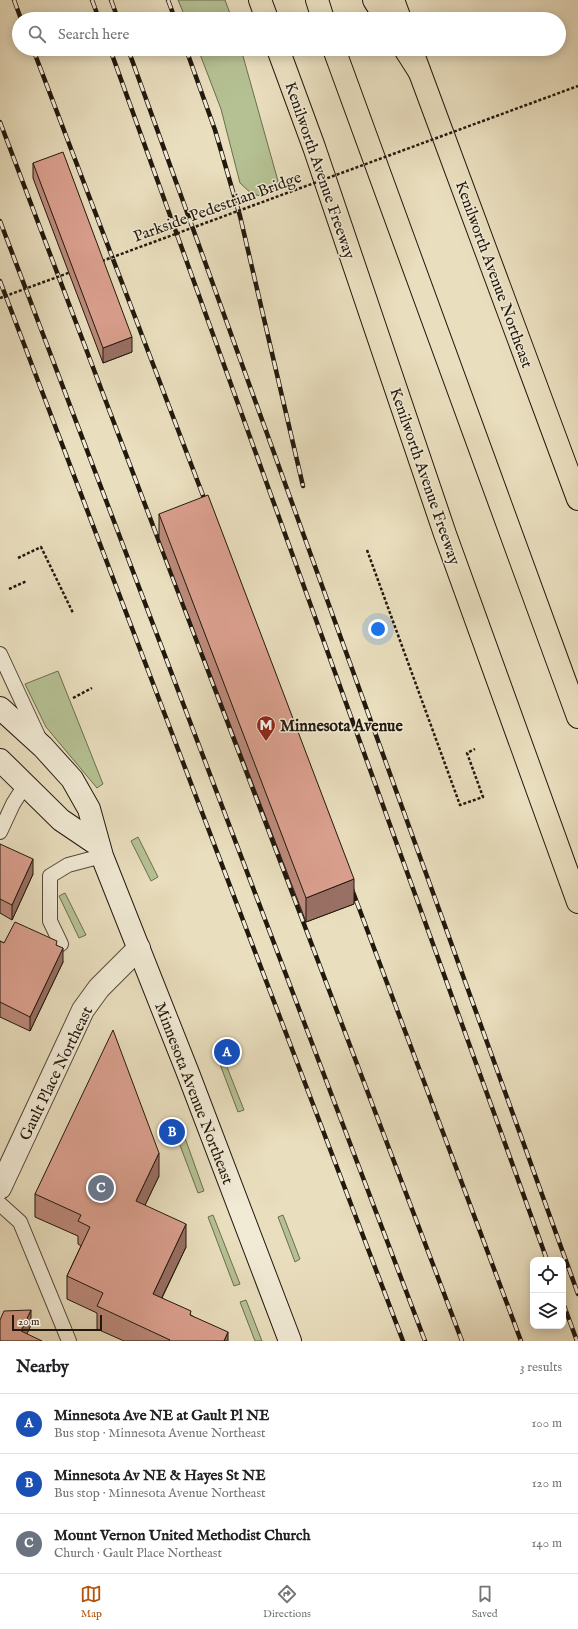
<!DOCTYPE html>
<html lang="en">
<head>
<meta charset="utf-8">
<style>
  body { margin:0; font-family:"IM FELL English",serif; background:#f2f2f2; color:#202124 }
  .controls { position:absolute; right:12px; bottom:12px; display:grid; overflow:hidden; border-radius:8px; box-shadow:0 2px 10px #0003 }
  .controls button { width:36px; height:36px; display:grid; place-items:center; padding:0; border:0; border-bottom:1px solid #e0e0e0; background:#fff; color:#202124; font:20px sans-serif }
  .scale { position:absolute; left:12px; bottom:10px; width:90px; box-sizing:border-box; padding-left:4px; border:2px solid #22190e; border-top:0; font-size:11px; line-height:14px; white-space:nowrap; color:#22190e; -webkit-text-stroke:3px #f1ead5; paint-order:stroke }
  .you { position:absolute; left:378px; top:629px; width:14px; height:14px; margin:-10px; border:3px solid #fff; border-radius:50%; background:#1a73e8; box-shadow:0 0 0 6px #1a73e833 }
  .badge { display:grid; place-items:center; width:26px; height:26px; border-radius:50%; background:#b45309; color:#fff; font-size:13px; font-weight:700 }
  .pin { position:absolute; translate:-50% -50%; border:2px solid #fff; box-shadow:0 1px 4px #0006 }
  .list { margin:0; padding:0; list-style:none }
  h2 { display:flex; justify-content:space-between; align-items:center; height:52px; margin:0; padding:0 16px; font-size:17px }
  h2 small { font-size:13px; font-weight:400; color:#757577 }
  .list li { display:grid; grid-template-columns:26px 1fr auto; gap:12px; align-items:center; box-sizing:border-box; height:60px; padding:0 16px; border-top:1px solid #e0e0e0 }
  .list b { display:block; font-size:15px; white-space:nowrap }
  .list p { margin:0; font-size:13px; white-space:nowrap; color:#757577 }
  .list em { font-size:13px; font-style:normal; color:#757577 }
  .icon { flex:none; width:22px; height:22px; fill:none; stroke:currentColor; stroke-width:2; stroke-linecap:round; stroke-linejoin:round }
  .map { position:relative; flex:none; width:578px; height:1341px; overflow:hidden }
  .search { position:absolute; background:#fff; box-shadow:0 2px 10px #0003; left:12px; right:12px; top:12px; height:44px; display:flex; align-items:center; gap:10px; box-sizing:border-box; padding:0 14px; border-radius:22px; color:#757577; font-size:15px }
  .sheet { height:232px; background:#fff }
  nav { display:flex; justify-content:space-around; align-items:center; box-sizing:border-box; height:56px; border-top:1px solid #e0e0e0; background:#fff; font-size:11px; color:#757577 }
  nav a { display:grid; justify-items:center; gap:2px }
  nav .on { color:#b45309 }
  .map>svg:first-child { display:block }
  .green { fill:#b5c193; stroke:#6c6d50 }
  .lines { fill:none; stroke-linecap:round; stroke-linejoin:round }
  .service-casing { stroke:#544a3a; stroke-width:16 }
  .minor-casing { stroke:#544a3a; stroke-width:24 }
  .secondary-casing { stroke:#22190e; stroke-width:24 }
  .primary-casing { stroke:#22190e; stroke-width:24 }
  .motorway-casing { stroke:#22190e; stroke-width:24 }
  .path { stroke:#22190e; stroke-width:2.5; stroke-dasharray:3 2; stroke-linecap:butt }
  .service { stroke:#f1ead5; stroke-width:14 }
  .minor { stroke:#f1ead5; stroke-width:22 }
  .secondary { stroke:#f1ead5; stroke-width:22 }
  .primary { stroke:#e9debe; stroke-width:22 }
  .motorway { stroke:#e9debe; stroke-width:22 }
  .rail-casing { stroke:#22190e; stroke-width:4.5 }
  .rail { stroke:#f1ead5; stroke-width:3; stroke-dasharray:9; stroke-linecap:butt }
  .path-bridge { stroke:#22190e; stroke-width:2.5; stroke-dasharray:3 2; stroke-linecap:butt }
  .wall { fill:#bc8a7b; stroke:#22190e }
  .shaded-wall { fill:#997064; stroke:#22190e }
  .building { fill:#dba08f; stroke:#22190e }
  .labels { text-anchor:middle; stroke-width:3; stroke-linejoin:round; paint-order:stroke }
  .street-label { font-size:16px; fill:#22190e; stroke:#f1ead5 }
  .poi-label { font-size:16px; font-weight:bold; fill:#22190e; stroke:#f1ead5; text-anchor:start }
</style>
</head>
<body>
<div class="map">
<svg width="578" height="1341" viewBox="0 0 578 1341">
  <rect width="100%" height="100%" fill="#e9debe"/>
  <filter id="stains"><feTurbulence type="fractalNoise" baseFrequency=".005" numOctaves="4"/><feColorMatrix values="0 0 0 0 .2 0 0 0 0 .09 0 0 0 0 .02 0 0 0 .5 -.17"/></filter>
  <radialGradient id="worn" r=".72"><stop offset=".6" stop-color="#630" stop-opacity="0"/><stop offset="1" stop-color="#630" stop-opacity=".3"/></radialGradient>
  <g class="green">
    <polygon points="178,0 225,0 232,19 186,19"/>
    <polygon points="198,49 241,49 278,181 272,191 261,196 252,194 240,183 221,109"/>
    <polygon points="58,671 103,784 97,788 46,727 25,684"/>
    <polygon points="138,837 158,877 151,881 131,841"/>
    <polygon points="65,893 86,935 79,938 59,896"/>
    <polygon points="223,1057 244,1110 238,1112 218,1059"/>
    <polygon points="185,1138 204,1191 198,1193 178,1140"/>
    <polygon points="213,1215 240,1284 234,1286 208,1217"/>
    <polygon points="283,1215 300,1259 295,1262 278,1217"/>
    <polygon points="246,1300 262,1341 255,1341 240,1302"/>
  </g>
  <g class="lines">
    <g class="service-casing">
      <g id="service">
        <polyline points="0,654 39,738"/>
        <polyline points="0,832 13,804 25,785"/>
        <polyline points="61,944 50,921 50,876 68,865 102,856"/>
        <polyline points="0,1204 20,1222 69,1341"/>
      </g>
    </g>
    <g class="minor-casing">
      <polyline id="minor" points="0,1188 83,1010 99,988 139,948"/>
    </g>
    <g class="secondary-casing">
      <g id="secondary">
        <polyline points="0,708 43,747 72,779 89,809 102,856 188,1073 290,1341"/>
        <polyline points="0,760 61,820 98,845"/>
      </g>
    </g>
    <g class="primary-casing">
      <g id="primary">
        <polyline points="393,0 400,19"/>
        <polyline points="413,54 578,499"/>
      </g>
    </g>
    <g class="motorway-casing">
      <g id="motorway">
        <polyline points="260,0 267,19"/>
        <polyline points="317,0 323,19"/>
        <polyline points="374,0 386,19"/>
        <polyline points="278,49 314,147 445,534 578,902"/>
        <polyline points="334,49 578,717"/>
        <polyline points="405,49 419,71"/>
      </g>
    </g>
    <g class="path">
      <polyline points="367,550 460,805 483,797 467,753 475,749"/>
      <polyline points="18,558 41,547 73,613"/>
      <polyline points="9,589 27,581"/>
      <polyline points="73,698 92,688"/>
    </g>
    <use href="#service" class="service"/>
    <use href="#minor" class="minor"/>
    <use href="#secondary" class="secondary"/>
    <use href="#primary" class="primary"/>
    <use href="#motorway" class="motorway"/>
    <g class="rail-casing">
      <g id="rail">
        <polyline points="14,0 21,19"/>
        <polyline points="92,0 99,19"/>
        <polyline points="111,0 118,19"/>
        <polyline points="168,0 175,19"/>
        <polyline points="33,49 207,506"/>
        <polyline points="110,49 547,1260"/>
        <polyline points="128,49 578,1294"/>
        <polyline points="186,49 215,130 240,216 303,486"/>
        <polyline points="0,122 462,1341"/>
        <polyline points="0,221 425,1341"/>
        <polyline points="0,281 403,1341"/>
        <polyline points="350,884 521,1341"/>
        <polyline points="563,1303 577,1341"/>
      </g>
    </g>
    <use href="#rail" class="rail"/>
    <g class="path-bridge">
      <polyline points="102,261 578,86"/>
      <polyline points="0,298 71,272"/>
    </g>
  </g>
  <g class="wall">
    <polygon points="33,163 132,352 103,363 33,178"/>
    <polygon points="159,514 354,904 306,922 159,538"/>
    <polygon points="0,844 33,874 12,920 0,913"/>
    <polygon points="0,941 4,943 57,945 63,962 30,1031 0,1017"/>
    <polygon points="159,1176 145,1205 186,1247 162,1298 191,1315 228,1341 124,1341 97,1329 97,1313 67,1299 67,1276 81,1246 78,1244 78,1236 35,1217 35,1194"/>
  </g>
  <g class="shaded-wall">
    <polygon points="132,337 132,352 103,363 103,348"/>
    <polygon points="33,859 33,874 12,920 12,905"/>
    <polygon points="354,879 354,904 306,922 306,898"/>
    <polygon points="63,948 63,962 30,1031 30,1017"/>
    <polygon points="159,1153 159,1176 136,1224 136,1201"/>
    <polygon points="186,1224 186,1247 153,1316 153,1294"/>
    <polygon points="31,1310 31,1325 24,1341 21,1331"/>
    <polygon points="228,1332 228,1341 224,1341"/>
  </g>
  <g class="building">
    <polygon points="63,152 132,337 103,348 33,163"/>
    <polygon points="208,495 354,879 306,898 159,514"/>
    <polygon points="0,844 33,859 12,905 0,899"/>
    <polygon points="15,922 57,941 56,945 63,948 30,1017 0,1002 0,941 4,943"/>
    <polygon points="113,1030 159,1153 136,1201 186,1224 153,1294 191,1311 190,1315 228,1332 224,1341 169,1341 170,1340 97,1306 103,1293 67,1276 90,1227 78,1221 81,1215 35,1194"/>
    <polygon points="31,1310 21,1331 42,1341 0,1341 0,1320 4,1311"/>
  </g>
  <defs>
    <g id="metro-pin" transform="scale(1)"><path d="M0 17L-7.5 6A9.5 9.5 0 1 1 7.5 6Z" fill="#8f2418" stroke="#f1ead5"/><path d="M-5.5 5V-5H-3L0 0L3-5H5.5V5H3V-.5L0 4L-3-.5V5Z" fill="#fff"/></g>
  </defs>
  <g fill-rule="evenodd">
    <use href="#metro-pin" x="266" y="725"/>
  </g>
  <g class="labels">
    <g class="street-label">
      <text transform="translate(321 170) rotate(71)" y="6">Kenilworth Avenue Freeway</text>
      <text transform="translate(217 206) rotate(-20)" y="6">Parkside Pedestrian Bridge</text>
      <text transform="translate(495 274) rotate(70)" y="6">Kenilworth Avenue Northeast</text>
      <text transform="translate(426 476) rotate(71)" y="6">Kenilworth Avenue Freeway</text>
      <text transform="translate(55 1073) rotate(-64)" y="6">Gault Place Northeast</text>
      <text transform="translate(195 1093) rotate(69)" y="6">Minnesota Avenue Northeast</text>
    </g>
    <g class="poi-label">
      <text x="280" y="731">Minnesota Avenue</text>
    </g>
  </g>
  <rect width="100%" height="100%" filter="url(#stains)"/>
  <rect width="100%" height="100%" fill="url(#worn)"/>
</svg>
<div class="controls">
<button><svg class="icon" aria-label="locate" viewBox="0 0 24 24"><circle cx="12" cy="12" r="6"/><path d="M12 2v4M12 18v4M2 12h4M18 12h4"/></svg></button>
<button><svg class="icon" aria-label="layers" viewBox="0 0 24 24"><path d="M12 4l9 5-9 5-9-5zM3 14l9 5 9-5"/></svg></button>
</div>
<div class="scale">20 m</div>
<div class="you"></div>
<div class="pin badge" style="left:227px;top:1052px;background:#1a4fb4">A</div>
<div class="pin badge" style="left:172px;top:1132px;background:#1a4fb4">B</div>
<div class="pin badge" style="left:101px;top:1188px;background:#6b7280">C</div>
<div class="search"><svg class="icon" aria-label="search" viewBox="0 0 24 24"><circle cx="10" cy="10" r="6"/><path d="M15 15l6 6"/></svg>Search here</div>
</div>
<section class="sheet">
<h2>Nearby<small>3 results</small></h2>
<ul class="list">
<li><span class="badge" style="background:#1a4fb4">A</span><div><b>Minnesota Ave NE at Gault Pl NE</b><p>Bus stop · Minnesota Avenue Northeast</p></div><em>100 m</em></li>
<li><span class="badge" style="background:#1a4fb4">B</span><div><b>Minnesota Av NE &amp; Hayes St NE</b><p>Bus stop · Minnesota Avenue Northeast</p></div><em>120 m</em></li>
<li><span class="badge" style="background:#6b7280">C</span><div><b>Mount Vernon United Methodist Church</b><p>Church · Gault Place Northeast</p></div><em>140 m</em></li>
</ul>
</section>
<nav>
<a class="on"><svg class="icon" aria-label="map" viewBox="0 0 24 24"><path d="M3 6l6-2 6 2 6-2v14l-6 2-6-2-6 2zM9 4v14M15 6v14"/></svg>Map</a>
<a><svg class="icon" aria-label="directions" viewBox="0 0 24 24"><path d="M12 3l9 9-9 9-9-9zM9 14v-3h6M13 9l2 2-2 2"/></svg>Directions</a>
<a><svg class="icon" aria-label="saved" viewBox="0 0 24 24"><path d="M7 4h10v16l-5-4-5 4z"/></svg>Saved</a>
</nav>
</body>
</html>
